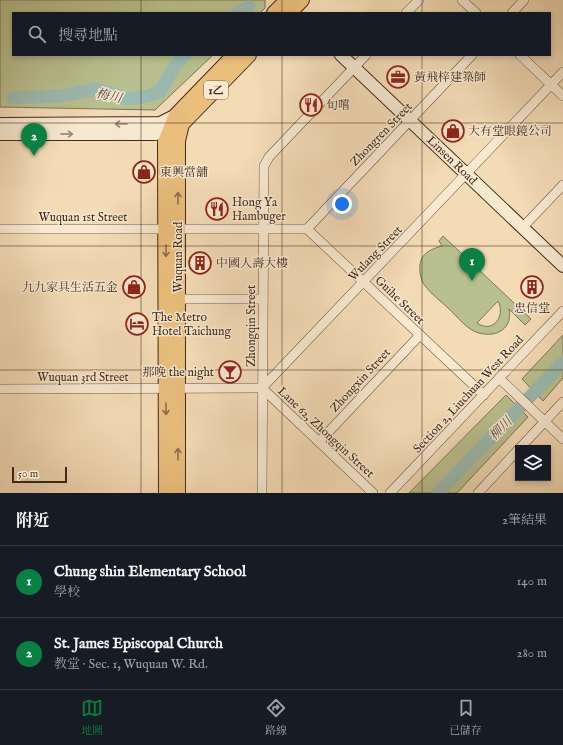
<!DOCTYPE html>
<html lang="zh-TW">
<head>
<meta charset="utf-8">
<style>
  body { margin:0; font-family:"IM FELL English","Noto Serif TC",serif; background:#20242c; color:#f1f3f6 }
  .controls { position:absolute; right:12px; bottom:12px; display:grid; overflow:hidden; border-radius:0px; box-shadow:0 2px 6px #0003 }
  .controls button { width:36px; height:36px; display:grid; place-items:center; padding:0; border:0; border-bottom:1px solid #363941; background:#171b24; color:#f1f3f6; font:20px sans-serif }
  .scale { position:absolute; left:12px; bottom:10px; width:55px; box-sizing:border-box; padding-left:4px; border:2px solid #432a1c; border-top:0; font-size:11px; line-height:14px; white-space:nowrap; color:#432a1c; -webkit-text-stroke:3px #f7e8d0; paint-order:stroke }
  .you { position:absolute; left:342px; top:204px; width:14px; height:14px; margin:-10px; border:3px solid #fff; border-radius:50%; background:#1a73e8; box-shadow:0 0 0 6px #1a73e833 }
  .badge { display:grid; place-items:center; width:26px; height:26px; border-radius:50%; background:#0b8043; color:#fff; font-size:13px; font-weight:700 }
  .pin { position:absolute; translate:-50% -33px; filter:drop-shadow(0 1px 2px #0008) }
  .pin::after { content:''; position:absolute; top:21px; width:14px; height:12px; background:inherit; clip-path:polygon(0 0,100% 0,50% 100%) }
  .list { margin:0; padding:0; list-style:none }
  h2 { display:flex; justify-content:space-between; align-items:center; height:52px; margin:0; padding:0 16px; font-size:17px }
  h2 small { font-size:13px; font-weight:400; color:#9ea1a6 }
  .list li { display:grid; grid-template-columns:26px 1fr auto; gap:12px; align-items:center; box-sizing:border-box; height:72px; padding:0 16px; border-top:1px solid #363941 }
  .list b { display:block; font-size:15px; white-space:nowrap }
  .list p { margin:0; font-size:13px; white-space:nowrap; color:#9ea1a6 }
  .list em { font-size:13px; font-style:normal; color:#9ea1a6 }
  .icon { flex:none; width:22px; height:22px; fill:none; stroke:currentColor; stroke-width:2; stroke-linecap:round; stroke-linejoin:round }
  .map { position:relative; flex:none; width:563px; height:493px; overflow:hidden }
  .search { position:absolute; background:#171b24; box-shadow:0 2px 6px #0003; left:12px; right:12px; top:12px; height:44px; display:flex; align-items:center; gap:10px; box-sizing:border-box; padding:0 14px; border-radius:0px; color:#9ea1a6; font-size:15px }
  .sheet { height:196px; background:#171b24 }
  nav { display:flex; justify-content:space-around; align-items:center; box-sizing:border-box; height:56px; border-top:1px solid #363941; background:#171b24; font-size:11px; color:#9ea1a6 }
  nav a { display:grid; justify-items:center; gap:2px }
  nav .on { color:#0b8043 }
  .map>svg:first-child { display:block }
  .green { fill:#b9c08f; stroke:#7e7556; fill-rule:evenodd }
  .lines { fill:none; stroke-linecap:round; stroke-linejoin:round }
  .river { stroke:#9bbbb0; stroke-width:13 }
  .minor-casing { stroke:#6f5642; stroke-width:10 }
  .secondary-casing { stroke:#432a1c; stroke-width:14 }
  .primary-casing { stroke:#432a1c; stroke-width:16 }
  .minor { stroke:#f7e8d0; stroke-width:9 }
  .secondary { stroke:#f7e8d0; stroke-width:12 }
  .primary { stroke:#eabe7b; stroke-width:14 }
  .oneway { stroke:#9d8976 }
  .oneway2 { stroke:#8e6d47 }
  .grid { fill:none; stroke:#432a1c; stroke-width:1; stroke-opacity:0.55 }
  .labels { text-anchor:middle; stroke-width:3; stroke-linejoin:round; paint-order:stroke }
  .shield { fill:#f7e8d0; stroke:#796352; stroke-width:1 }
  .shield-label { font-size:11px; font-weight:bold; fill:#432a1c }
  .poi-label { font-size:12px; fill:#432a1c; stroke:#f7e8d0; text-anchor:start }
  .street-label { font-size:12px; fill:#432a1c; stroke:#f7e8d0 }
  .water-label { font-size:13px; font-style:italic; fill:#594e41; stroke:#f7e8d0 }
</style>
</head>
<body>
<div class="map">
<svg width="563" height="493" viewBox="0 0 563 493">
  <rect width="100%" height="100%" fill="#f3dbb6"/>
  <filter id="stains"><feTurbulence type="fractalNoise" baseFrequency=".005" numOctaves="4"/><feColorMatrix values="0 0 0 0 .2 0 0 0 0 .09 0 0 0 0 .02 0 0 0 .5 -.17"/></filter>
  <radialGradient id="worn" r=".72"><stop offset=".6" stop-color="#630" stop-opacity="0"/><stop offset="1" stop-color="#630" stop-opacity=".3"/></radialGradient>
  <g class="green">
    <polygon points="0,0 265,0 265,8 260,13 13,13 13,55 213,55 155,110 0,107"/>
    <path d="M443 236 531 319 525 325 509 309C513 328 497 338 479 333 467 330 457 316 448 308 441 301 432 295 426 287 422 283 421 278 420 273 418 256 427 250 442 246L439 241ZM498 301C506 316 493 334 477 323Z"/>
    <polygon points="563,335 563,378 543,401 522,379"/>
    <polygon points="506,395 528,417 457,493 409,493"/>
  </g>
  <g class="lines">
    <g class="river">
      <polyline points="237,13 249,7"/>
      <polyline points="13,98 60,96 97,89 127,99 144,97 160,92 175,65 185,55"/>
      <polyline points="438,493 563,362"/>
    </g>
    <g class="minor-casing">
      <g id="minor">
        <polyline points="462,0 476,13"/>
        <polyline points="406,13 419,0"/>
        <polyline points="512,13 524,0"/>
        <polyline points="520,55 563,96"/>
        <polyline points="523,227 563,185"/>
        <polyline points="0,229 307,229 484,395"/>
        <polyline points="307,229 472,55"/>
        <polyline points="178,299 263,299"/>
        <polyline points="499,378 563,439"/>
        <polyline points="262,388 373,493"/>
        <polyline points="0,389 262,388 563,72"/>
        <polyline points="319,442 420,335"/>
        <polyline points="520,448 563,402"/>
        <polyline points="262,493 264,166 269,157 366,55"/>
        <polyline points="390,493 563,311"/>
        <polyline points="478,493 518,450"/>
      </g>
    </g>
    <g class="secondary-casing">
      <g id="secondary">
        <polyline points="341,55 563,266"/>
        <polyline points="0,124 160,123 176,115"/>
        <polyline points="0,134 155,134 170,131"/>
      </g>
    </g>
    <g class="primary-casing">
      <g id="primary">
        <polyline points="274,13 287,0"/>
        <polyline points="289,13 302,0"/>
        <polyline points="174,129 182,124 249,55"/>
        <polyline points="166,493 165,142 176,115 234,55"/>
        <polyline points="178,493 178,141 182,124"/>
      </g>
    </g>
    <use href="#minor" class="minor"/>
    <use href="#secondary" class="secondary"/>
    <use href="#primary" class="primary"/>
  </g>
  <defs><path id="oneway-shaft" d="M-6 0H5M1.5-3L5.5 0L1.5 3" fill="none" stroke-width="1.6" stroke-linecap="round" stroke-linejoin="round"/></defs>
  <g class="oneway">
    <use href="#oneway-shaft" transform="translate(121 124) rotate(180)"/>
    <use href="#oneway-shaft" transform="translate(67 134) rotate(1)"/>
  </g>
  <g class="oneway2">
    <use href="#oneway-shaft" transform="translate(178 198) rotate(-90)"/>
    <use href="#oneway-shaft" transform="translate(166 251) rotate(90)"/>
    <use href="#oneway-shaft" transform="translate(166 409) rotate(90)"/>
    <use href="#oneway-shaft" transform="translate(178 454) rotate(-90)"/>
  </g>
  <path class="grid" d="M141 0V13M282 0V13M422 0V13M141 55V493M282 55V493M422 55V493M0 123H563M0 246H563M0 370H563"/>
  <defs>
    <g id="office-ring" transform="scale(1.15)"><circle r="9.5" fill="#f7e8d0" stroke="#8f2418" stroke-width="1.5"/><path d="M-6-3h4V-5.5h4V-3h4V5H-6ZM-1-4.5V-3h2v-1.5ZM-6 0V1H6V0Z" fill="#8f2418"/></g>
    <g id="restaurant-ring" transform="scale(1.15)"><circle r="9.5" fill="#f7e8d0" stroke="#8f2418" stroke-width="1.5"/><path d="M-5-6h1v4h1v-4h1v4h1v-4h1v5L-1.5 .5V6h-2V.5L-5-1ZM5-6V6H3V1.5H1.5Q1.5-4 5-6Z" fill="#8f2418"/></g>
    <g id="shop-ring" transform="scale(1.15)"><circle r="9.5" fill="#f7e8d0" stroke="#8f2418" stroke-width="1.5"/><path d="M-5-2.5h2.3a2.7 3.5 0 0 1 5.4 0H5L5.5 6h-11ZM-1.5-2.5h3a1.5 2.3 0 0 0-3 0Z" fill="#8f2418"/></g>
    <g id="building-ring" transform="scale(1.15)"><circle r="9.5" fill="#f7e8d0" stroke="#8f2418" stroke-width="1.5"/><path d="M-4-6H4V6H1V3H-1V6H-4ZM-2.5-4.3h1.7v1.8h-1.7ZM.8-4.3h1.7v1.8H.8ZM-2.5-1h1.7V.8h-1.7ZM.8-1h1.7V.8H.8Z" fill="#8f2418"/></g>
    <g id="hotel-ring" transform="scale(1.15)"><circle r="9.5" fill="#f7e8d0" stroke="#8f2418" stroke-width="1.5"/><path d="M-6-4.5h1.5V1H6V5H4.5V3h-9V5H-6ZM-4 0a1.8 1.8 0 1 1 3.6 0ZM.5 0V-2.5h3Q6-2.5 6 0Z" fill="#8f2418"/></g>
    <g id="bar-ring" transform="scale(1.15)"><circle r="9.5" fill="#f7e8d0" stroke="#8f2418" stroke-width="1.5"/><path d="M-6-5H6L.8 .8V4.5H3.5V6h-7V4.5H-.8V.8Z" fill="#8f2418"/></g>
  </defs>
  <g fill-rule="evenodd">
    <use href="#office-ring" x="398" y="77"/>
    <use href="#restaurant-ring" x="311" y="105"/>
    <use href="#shop-ring" x="453" y="131"/>
    <use href="#shop-ring" x="144" y="172"/>
    <use href="#restaurant-ring" x="217" y="209"/>
    <use href="#building-ring" x="200" y="263"/>
    <use href="#shop-ring" x="134" y="287"/>
    <use href="#building-ring" x="532" y="287"/>
    <use href="#hotel-ring" x="137" y="324"/>
    <use href="#bar-ring" x="230" y="372"/>
  </g>
  <g class="labels">
    <rect class="shield" x="204" y="81" width="24" height="18" rx="3"/>
    <g class="shield-label">
      <text x="216" y="94">1乙</text>
    </g>
    <g class="poi-label">
      <text x="414" y="81">黃飛梓建築師</text>
      <text x="326" y="109">旬嚐</text>
      <text x="468" y="135">大有堂眼鏡公司</text>
      <text x="160" y="176">東興當舖</text>
      <text x="232" y="206">Hong Ya<tspan x="232" dy="14">Hambuger</tspan></text>
      <text x="216" y="267">中國人壽大樓</text>
      <text x="118" y="291" text-anchor="end">九九家具生活五金</text>
      <text x="532" y="312" text-anchor="middle">忠信堂</text>
      <text x="152" y="321">The Metro<tspan x="152" dy="14">Hotel Taichung</tspan></text>
      <text x="214" y="376" text-anchor="end">那晚 the night</text>
    </g>
    <g class="street-label">
      <text transform="translate(381 134) rotate(-46)" y="4">Zhongren Street</text>
      <text transform="translate(452 160) rotate(44)" y="4">Linsen Road</text>
      <text x="83" y="221">Wuquan 1st Street</text>
      <text transform="translate(375 253) rotate(-46)" y="4">Wulang Street</text>
      <text transform="translate(178 257) rotate(-90)" y="4">Wuquan Road</text>
      <text transform="translate(400 300) rotate(44)" y="4">Guihe Street</text>
      <text transform="translate(251 326) rotate(-90)" y="4">Zhongqin Street</text>
      <text x="83" y="381">Wuquan 3rd Street</text>
      <text transform="translate(360 380) rotate(-47)" y="4">Zhongxin Street</text>
      <text transform="translate(468 394) rotate(-47)" y="4">Section 2, Liuchuan West Road</text>
      <text transform="translate(326 432) rotate(43)" y="4">Lane 62, Zhongqin Street</text>
    </g>
    <g class="water-label">
      <text transform="translate(109 95) rotate(13)" y="5">梅川</text>
      <text transform="translate(500 428) rotate(-46)" y="5">柳川</text>
    </g>
  </g>
  <rect width="100%" height="100%" filter="url(#stains)"/>
  <rect width="100%" height="100%" fill="url(#worn)"/>
</svg>
<div class="controls">
<button><svg class="icon" aria-label="layers" viewBox="0 0 24 24"><path d="M12 4l9 5-9 5-9-5zM3 14l9 5 9-5"/></svg></button>
</div>
<div class="scale">50 m</div>
<div class="you"></div>
<div class="pin badge" style="left:472px;top:281px">1</div>
<div class="pin badge" style="left:34px;top:156px">2</div>
<div class="search"><svg class="icon" aria-label="search" viewBox="0 0 24 24"><circle cx="10" cy="10" r="6"/><path d="M15 15l6 6"/></svg>搜尋地點</div>
</div>
<section class="sheet">
<h2>附近<small>2筆結果</small></h2>
<ul class="list">
<li><span class="badge">1</span><div><b>Chung shin Elementary School</b><p>學校</p></div><em>140 m</em></li>
<li><span class="badge">2</span><div><b>St. James Episcopal Church</b><p>教堂 · Sec. 1, Wuquan W. Rd.</p></div><em>280 m</em></li>
</ul>
</section>
<nav>
<a class="on"><svg class="icon" aria-label="map" viewBox="0 0 24 24"><path d="M3 6l6-2 6 2 6-2v14l-6 2-6-2-6 2zM9 4v14M15 6v14"/></svg>地圖</a>
<a><svg class="icon" aria-label="directions" viewBox="0 0 24 24"><path d="M12 3l9 9-9 9-9-9zM9 14v-3h6M13 9l2 2-2 2"/></svg>路線</a>
<a><svg class="icon" aria-label="saved" viewBox="0 0 24 24"><path d="M7 4h10v16l-5-4-5 4z"/></svg>已儲存</a>
</nav>
</body>
</html>
